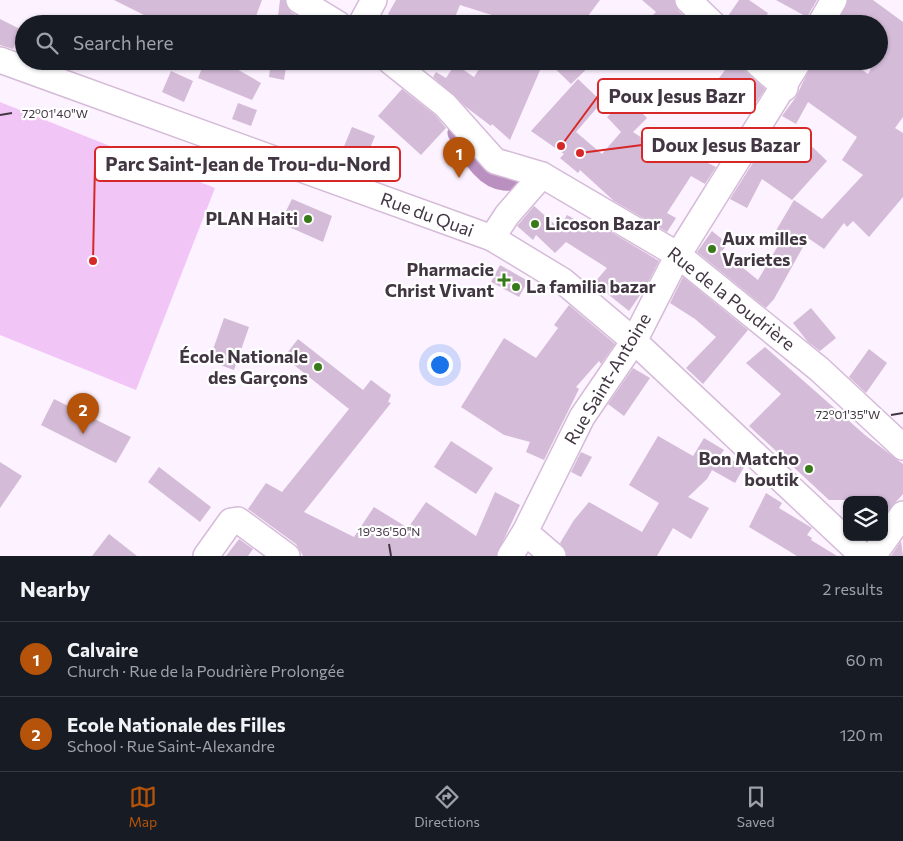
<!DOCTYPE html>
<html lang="en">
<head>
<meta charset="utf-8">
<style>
  body { margin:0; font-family:Commissioner,sans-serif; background:#242831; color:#f1f3f6 }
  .controls { position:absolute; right:15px; bottom:15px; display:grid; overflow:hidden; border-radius:10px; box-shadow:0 1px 4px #0004 }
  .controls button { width:45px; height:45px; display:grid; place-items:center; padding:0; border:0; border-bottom:1px solid #363941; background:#171b24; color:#f1f3f6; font:25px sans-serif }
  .you { position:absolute; left:439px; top:364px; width:18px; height:18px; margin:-12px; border:4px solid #fff; border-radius:50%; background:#1a73e8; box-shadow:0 0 0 8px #1a73e833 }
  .badge { display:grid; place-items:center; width:32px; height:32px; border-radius:50%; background:#b45309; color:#fff; font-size:16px; font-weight:700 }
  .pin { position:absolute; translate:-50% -41px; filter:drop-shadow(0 1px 2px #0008) }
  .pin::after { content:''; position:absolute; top:26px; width:18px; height:15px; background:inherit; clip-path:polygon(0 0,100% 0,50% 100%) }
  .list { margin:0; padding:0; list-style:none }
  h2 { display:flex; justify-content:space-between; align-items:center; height:65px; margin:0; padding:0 20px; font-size:21px }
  h2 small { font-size:16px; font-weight:400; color:#9ea1a6 }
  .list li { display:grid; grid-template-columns:32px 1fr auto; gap:15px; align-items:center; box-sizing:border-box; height:75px; padding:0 20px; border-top:1px solid #363941 }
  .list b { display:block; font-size:19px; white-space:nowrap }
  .list p { margin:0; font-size:16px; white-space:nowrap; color:#9ea1a6 }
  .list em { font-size:16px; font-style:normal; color:#9ea1a6 }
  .icon { flex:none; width:28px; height:28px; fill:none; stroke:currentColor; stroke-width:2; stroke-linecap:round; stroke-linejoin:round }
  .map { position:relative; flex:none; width:903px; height:556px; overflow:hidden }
  .search { position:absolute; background:#171b24; box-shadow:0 1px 4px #0004; left:15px; right:15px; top:15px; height:55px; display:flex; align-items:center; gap:12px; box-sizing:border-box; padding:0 18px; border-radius:28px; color:#9ea1a6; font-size:19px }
  .sheet { height:215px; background:#171b24 }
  nav { display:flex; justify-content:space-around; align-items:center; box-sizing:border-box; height:70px; border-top:1px solid #363941; background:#171b24; font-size:14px; color:#9ea1a6 }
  nav a { display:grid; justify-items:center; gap:2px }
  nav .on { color:#b45309 }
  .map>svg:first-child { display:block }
  .green { fill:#f1c6f7 }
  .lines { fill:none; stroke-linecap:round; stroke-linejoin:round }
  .canal { stroke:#ba90c0; stroke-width:21 }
  .building { fill:#d4bbd8 }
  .street-casing { stroke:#d5bbd8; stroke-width:28 }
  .street { stroke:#fff; stroke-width:25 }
  .ticks { fill:none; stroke:#413642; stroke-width:2 }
  .poi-dot { fill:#387a19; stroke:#fff; stroke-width:2 }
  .labels { text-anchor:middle; stroke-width:4.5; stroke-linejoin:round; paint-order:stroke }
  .street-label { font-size:18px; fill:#413642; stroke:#fff }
  .poi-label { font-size:18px; font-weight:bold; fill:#413642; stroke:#fff; text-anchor:end }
  .ticks-label { font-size:12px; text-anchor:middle; fill:#413642; stroke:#fff; stroke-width:4.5; stroke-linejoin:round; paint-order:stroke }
  .leader { fill:none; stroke:#d62828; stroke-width:2 }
  .callout-dot { fill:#d62828; stroke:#fff; stroke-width:2 }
  .callout { fill:#fff; stroke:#d62828; stroke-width:2 }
  .callout-label { font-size:19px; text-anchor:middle; font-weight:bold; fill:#413642 }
</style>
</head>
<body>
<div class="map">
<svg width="903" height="556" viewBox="0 0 903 556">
  <rect width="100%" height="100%" fill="#fdf2ff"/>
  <polygon class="green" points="0,102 215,188 136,390 0,335"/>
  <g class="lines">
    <path class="canal" d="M458 133C469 149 482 178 504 180 522 182 520 175 538 185"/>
  </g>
  <g class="building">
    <polygon points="114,0 262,0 253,24 162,24"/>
    <polygon points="280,0 285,0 291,12 310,24 277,24"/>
    <polygon points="396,0 600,0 582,24 520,24 460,5 452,24 406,24 388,14"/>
    <polygon points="642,0 674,0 678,10 692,24 644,24 656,12"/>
    <polygon points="739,0 749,0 768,13 761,24 727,24 726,19"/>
    <polygon points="776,0 817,0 807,17"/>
    <polygon points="848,0 873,0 903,22 903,117 895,128 903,133 903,197 869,237 853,221 847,227 844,223 824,249 808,238 774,299 766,308 697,252 712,231 728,244 722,251 758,280 779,244 771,239 794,200 822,219 863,175 842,160 857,137 808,102 796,124 782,116 796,97 813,61 850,61 868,74 875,61 879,61 879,24 837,24"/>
    <polygon points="0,19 22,30 13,49 0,45"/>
    <polygon points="205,61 238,61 235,68 261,83 252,100 198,78"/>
    <polygon points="271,61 287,61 284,80 269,77"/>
    <polygon points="484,61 544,61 510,140 492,124 491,126 466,107 433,77 436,72 446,78 455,64 474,77"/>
    <polygon points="547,61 595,61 571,84"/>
    <polygon points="732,61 741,61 745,71 765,89 754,106 719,78"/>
    <polygon points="171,71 193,81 184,102 162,92"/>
    <polygon points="578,79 602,102 576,132 602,154 621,132 607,117 627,98 647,118 633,132 671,157 682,140 701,152 698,158 716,167 705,184 691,176 667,213 676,218 667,232 614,201 580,170 578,173 560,158 564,154 531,131"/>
    <polygon points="402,89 435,115 446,128 421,155 378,116"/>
    <polygon points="238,103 257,110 251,126 232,119"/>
    <polygon points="352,127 375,136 361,170 338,161"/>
    <polygon points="803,138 827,161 792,200 762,179 747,208 730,199 761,150 779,163"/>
    <polygon points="292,199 332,216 323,242 280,223"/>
    <polygon points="534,206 559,228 567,215 585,225 587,221 599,229 601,226 659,261 645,288 629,311 594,283 607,268 566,242 555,253 536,235 533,240 517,226"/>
    <polygon points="500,265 528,281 519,297 491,282"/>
    <polygon points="683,277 748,330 703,384 686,368 716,337 695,319 670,303"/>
    <polygon points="569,305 615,344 601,364 599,361 576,387 579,389 544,460 526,452 530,442 504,435 461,407 504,338 536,358 558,328 554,325"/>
    <polygon points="811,308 836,338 820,351 808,342 793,323"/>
    <polygon points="224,318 249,327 234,370 209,361"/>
    <polygon points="298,339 363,390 371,380 391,395 388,402 391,403 304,512 354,537 374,507 408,528 426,502 476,536 495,492 520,505 496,556 303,556 296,544 248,509 266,483 282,492 349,409 284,357"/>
    <polygon points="765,347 865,435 903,464 903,494 884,515 884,500 829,500 749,426 781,394 746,363"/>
    <polygon points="869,349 887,363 866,393 849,377"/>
    <polygon points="633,368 650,378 624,416 608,404"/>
    <polygon points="54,399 131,437 116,463 41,425"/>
    <polygon points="658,436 693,456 704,438 724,450 721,454 744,467 735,483 712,470 707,479 688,497 709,508 691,539 673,528 657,556 567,556 566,551 560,543 574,520 589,502 642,532 659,503 629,485"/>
    <polygon points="451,441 493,468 476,494 434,467"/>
    <polygon points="581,452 592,457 581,477 571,472"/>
    <polygon points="0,462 22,476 0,508"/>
    <polygon points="159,467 211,507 200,522 148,482"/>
    <polygon points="766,493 782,503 779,508 812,528 807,535 812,538 811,540 837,556 797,556 749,527"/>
    <polygon points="109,534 137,556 92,556"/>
    <polygon points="239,539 253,549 248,556 226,556"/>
    <polygon points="901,541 903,556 891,556"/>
  </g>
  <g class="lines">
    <g class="street-casing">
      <g id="street">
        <polyline points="299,0 338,24"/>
        <polyline points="688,0 713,24"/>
        <polyline points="361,24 374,0"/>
        <polyline points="820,24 834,0"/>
        <polyline points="0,60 492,238 563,281 634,341 863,556"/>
        <polyline points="390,61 445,105 495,161 542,175 678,255 819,369 903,447"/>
        <polyline points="755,61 785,88"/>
        <polyline points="492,238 507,215 542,175"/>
        <polyline points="525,532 553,556"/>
        <polyline points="206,556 231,521 238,520 287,556"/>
        <polyline points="510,556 525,532 582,417 634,341 678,255 799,61"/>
        <polyline points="873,556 903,514"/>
      </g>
    </g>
    <use href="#street" class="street"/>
  </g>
  <path class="ticks" d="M0 115 12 113M891 415 903 413M389 544 391 556"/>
  <g class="poi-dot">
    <circle cx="308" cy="219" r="5"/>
    <circle cx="535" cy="224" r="5"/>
    <circle cx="712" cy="249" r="5"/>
    <path d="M501.5 272.5h5v5h5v5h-5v5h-5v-5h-5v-5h5z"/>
    <circle cx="516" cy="287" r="5"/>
    <circle cx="318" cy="367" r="5"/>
    <circle cx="809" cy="469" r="5"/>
  </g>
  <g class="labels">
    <g class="street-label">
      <text transform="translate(427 215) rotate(20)" y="6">Rue du Quai</text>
      <text transform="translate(731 299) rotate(38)" y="6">Rue de la Poudrière</text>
      <text transform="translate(608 379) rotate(-59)" y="6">Rue Saint-Antoine</text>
    </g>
    <g class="poi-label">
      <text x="298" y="225">PLAN Haiti</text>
      <text x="545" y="230" text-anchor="start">Licoson Bazar</text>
      <text x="722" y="245" text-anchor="start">Aux milles<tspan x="722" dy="21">Varietes</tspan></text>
      <text x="494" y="276">Pharmacie<tspan x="494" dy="21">Christ Vivant</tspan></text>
      <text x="526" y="293" text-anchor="start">La familia bazar</text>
      <text x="308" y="363">École Nationale<tspan x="308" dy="21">des Garçons</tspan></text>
      <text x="799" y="465">Bon Matcho<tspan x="799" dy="21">boutik</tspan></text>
    </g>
  </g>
  <g class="ticks-label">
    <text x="55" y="118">72°01'40"W</text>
    <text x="848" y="419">72°01'35"W</text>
    <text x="389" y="536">19°36'50"N</text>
  </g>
  <path class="leader" d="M561 146L598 96M580 153L642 145M93 261L95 164"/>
  <g class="callout-dot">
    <circle cx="561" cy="146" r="5"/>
    <circle cx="580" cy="153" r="5"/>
    <circle cx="93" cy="261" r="5"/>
  </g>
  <g class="callout">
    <rect x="598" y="79" width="157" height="34" rx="5"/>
    <rect x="642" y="128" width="169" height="34" rx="5"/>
    <rect x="95" y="147" width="305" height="34" rx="5"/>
  </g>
  <g class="callout-label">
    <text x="677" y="103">Poux Jesus Bazr</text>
    <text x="726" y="152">Doux Jesus Bazar</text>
    <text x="248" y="171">Parc Saint-Jean de Trou-du-Nord</text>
  </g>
</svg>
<div class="controls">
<button><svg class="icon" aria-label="layers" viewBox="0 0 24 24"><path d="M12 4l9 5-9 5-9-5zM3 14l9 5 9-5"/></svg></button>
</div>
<div class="you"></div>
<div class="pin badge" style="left:459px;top:178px">1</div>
<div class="pin badge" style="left:83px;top:434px">2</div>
<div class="search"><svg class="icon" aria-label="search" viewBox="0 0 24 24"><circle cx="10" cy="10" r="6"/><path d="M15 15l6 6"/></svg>Search here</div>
</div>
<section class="sheet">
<h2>Nearby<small>2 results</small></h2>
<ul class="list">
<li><span class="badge">1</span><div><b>Calvaire</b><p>Church · Rue de la Poudrière Prolongée</p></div><em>60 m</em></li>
<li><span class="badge">2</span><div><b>Ecole Nationale des Filles</b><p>School · Rue Saint-Alexandre</p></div><em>120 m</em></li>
</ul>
</section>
<nav>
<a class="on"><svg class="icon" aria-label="map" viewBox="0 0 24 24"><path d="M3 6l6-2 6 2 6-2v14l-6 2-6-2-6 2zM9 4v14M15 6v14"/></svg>Map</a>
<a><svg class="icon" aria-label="directions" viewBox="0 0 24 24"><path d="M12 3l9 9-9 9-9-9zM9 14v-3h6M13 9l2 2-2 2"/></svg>Directions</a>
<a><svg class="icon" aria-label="saved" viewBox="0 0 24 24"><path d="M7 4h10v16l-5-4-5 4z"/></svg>Saved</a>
</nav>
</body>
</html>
